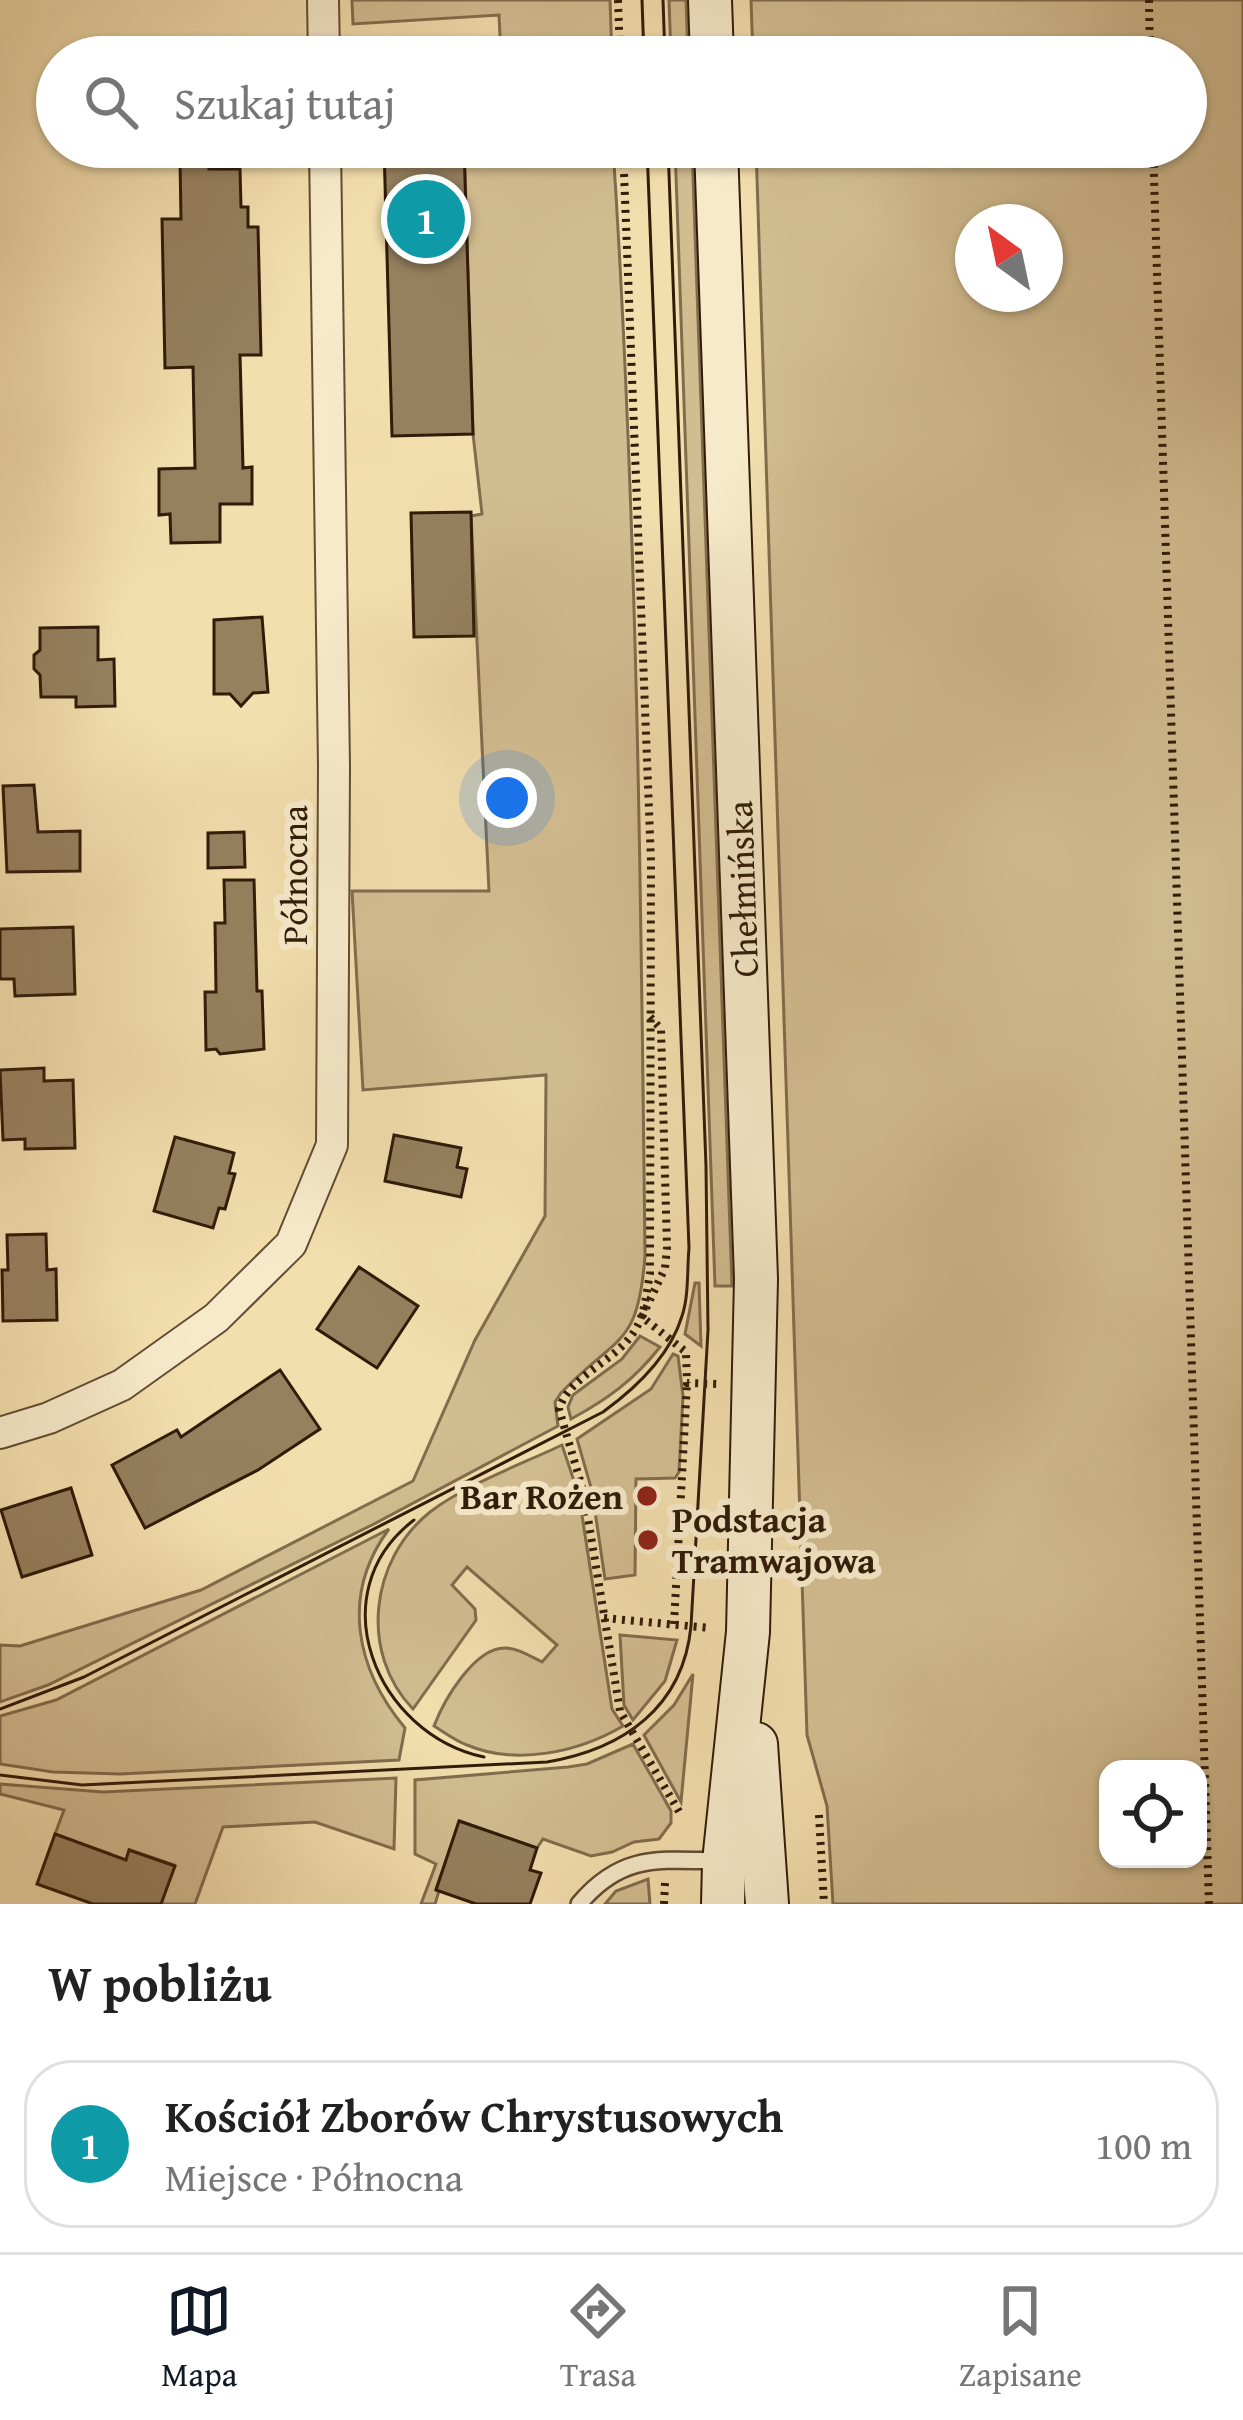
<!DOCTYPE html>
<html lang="pl">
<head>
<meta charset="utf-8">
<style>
  body { margin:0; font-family:"Gentium Book Plus",serif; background:#f6f6f6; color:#222 }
  .controls { position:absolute; right:36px; bottom:36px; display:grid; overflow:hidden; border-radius:24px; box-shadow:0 3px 9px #0004 }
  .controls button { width:108px; height:108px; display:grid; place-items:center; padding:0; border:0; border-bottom:3px solid #e0e0e0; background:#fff; color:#222; font:60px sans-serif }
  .compass { position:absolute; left:955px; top:204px; width:108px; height:108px; border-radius:50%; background:#fff; box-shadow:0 3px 9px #0004; rotate:327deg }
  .you { position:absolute; left:507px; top:798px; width:42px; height:42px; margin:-30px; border:9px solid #fff; border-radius:50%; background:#1a73e8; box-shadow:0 0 0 18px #1a73e833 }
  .badge { display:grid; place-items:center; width:78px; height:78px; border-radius:50%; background:#111827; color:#fff; font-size:39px; font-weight:700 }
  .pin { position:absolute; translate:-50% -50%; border:6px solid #fff; box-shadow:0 3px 12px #0006 }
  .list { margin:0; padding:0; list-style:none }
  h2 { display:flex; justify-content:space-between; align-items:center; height:156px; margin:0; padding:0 48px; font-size:51px }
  h2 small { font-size:39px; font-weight:400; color:#767676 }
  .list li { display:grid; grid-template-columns:78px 1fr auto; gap:36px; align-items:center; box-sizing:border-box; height:168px; margin:0 24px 24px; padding:0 24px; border:3px solid #e0e0e0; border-radius:48px }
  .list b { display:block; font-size:45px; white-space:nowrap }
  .list p { margin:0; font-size:39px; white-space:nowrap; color:#767676 }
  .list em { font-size:39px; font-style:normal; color:#767676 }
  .icon { flex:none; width:66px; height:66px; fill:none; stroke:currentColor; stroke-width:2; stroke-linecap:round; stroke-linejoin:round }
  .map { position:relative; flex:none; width:1243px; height:1904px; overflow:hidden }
  .search { position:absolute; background:#fff; box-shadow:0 3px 9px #0004; left:36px; right:36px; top:36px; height:132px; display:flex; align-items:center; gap:30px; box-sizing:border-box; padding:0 42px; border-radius:66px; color:#767676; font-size:45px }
  .sheet { height:348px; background:#fff }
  nav { display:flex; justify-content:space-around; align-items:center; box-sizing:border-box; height:168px; border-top:3px solid #e0e0e0; background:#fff; font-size:33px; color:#767676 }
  nav a { display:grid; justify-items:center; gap:6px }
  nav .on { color:#111827 }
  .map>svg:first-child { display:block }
  .green { fill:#d2bd91; stroke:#826c4d; stroke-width:3; fill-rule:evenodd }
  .building { fill:#96805e; stroke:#311b09; stroke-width:3 }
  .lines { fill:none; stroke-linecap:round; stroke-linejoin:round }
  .service-casing { stroke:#624c32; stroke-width:20 }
  .minor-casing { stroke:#624c32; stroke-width:34 }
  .secondary-casing { stroke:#311b09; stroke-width:46 }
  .path { stroke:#311b09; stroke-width:8; stroke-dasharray:3 6; stroke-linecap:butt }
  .service { stroke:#f7eaca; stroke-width:15 }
  .minor { stroke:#f7eaca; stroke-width:30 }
  .secondary { stroke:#f7eaca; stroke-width:42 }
  .tram { stroke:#311b09; stroke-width:3 }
  .poi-dot { fill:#8f2418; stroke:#f7eaca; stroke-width:4.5 }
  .labels { text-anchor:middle; stroke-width:12; stroke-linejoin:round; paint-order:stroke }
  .street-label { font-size:36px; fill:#311b09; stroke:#f7eaca }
  .poi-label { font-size:36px; font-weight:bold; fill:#311b09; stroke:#f7eaca; text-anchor:end }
</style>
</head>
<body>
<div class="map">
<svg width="1243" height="1904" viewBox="0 0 1243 1904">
  <rect width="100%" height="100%" fill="#f3dead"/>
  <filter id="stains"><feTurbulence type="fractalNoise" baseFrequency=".00167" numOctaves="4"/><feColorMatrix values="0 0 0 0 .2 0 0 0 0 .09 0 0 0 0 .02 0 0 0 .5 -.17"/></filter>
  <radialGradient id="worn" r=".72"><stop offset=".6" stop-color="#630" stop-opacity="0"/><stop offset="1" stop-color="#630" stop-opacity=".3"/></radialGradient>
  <g class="green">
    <polygon points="352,0 610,0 612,57 501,57 499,15 353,24"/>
    <polygon points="669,0 686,0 688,57 671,57"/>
    <path d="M751 0H1243V1904H833L827 1806 807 1735 756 147H1186V57H753ZM973 222H1045V294H973ZM1108 1769H1198V1859H1108Z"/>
    <path d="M464 147H613C637 516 641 886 645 1256 638 1349 617 1334 561 1393L555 1402 558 1426 372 1525 48 1685 0 1702V1645L20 1646 201 1590 413 1481 475 1340 545 1216 546 1075 363 1090 352 891H489L471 516 482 514 473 434Z"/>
    <polygon points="675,147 692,147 732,1286 715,1286"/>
    <polygon points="695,1283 699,1283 701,1346 685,1334"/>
    <path d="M640 1336 660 1347C634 1380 608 1399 571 1419L568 1407 573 1395 622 1359Z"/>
    <polygon points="673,1354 678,1356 683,1396 679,1472 675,1478 636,1479 635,1575 605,1579 592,1491 577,1439 651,1389"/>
    <path d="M562 1445 579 1496 612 1709 623 1726C579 1752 516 1766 467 1745 455 1741 444 1732 434 1726 444 1700 474 1648 505 1648 518 1648 530 1656 542 1662L557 1645 467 1567 452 1585 475 1609 476 1620 413 1709C359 1653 370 1560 430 1512 465 1485 522 1464 562 1445Z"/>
    <path d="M389 1529C340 1595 356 1669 405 1728L399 1760 120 1774 53 1772 0 1764V1716L56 1700Z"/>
    <polygon points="620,1635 677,1640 665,1681 633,1720 624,1705"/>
    <polygon points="693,1674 681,1802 644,1735 674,1705"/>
    <polygon points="633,1744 671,1811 671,1823 659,1839 634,1842 612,1852 591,1856 543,1839 537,1848 460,1821 436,1889 439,1891 435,1904 421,1904 436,1864 415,1854 415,1780 568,1767 587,1764"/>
    <polygon points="396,1778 394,1849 315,1822 223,1827 195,1904 161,1904 174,1865 130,1850 124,1867 110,1854 55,1834 64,1810 0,1794 0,1784 103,1792"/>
    <polygon points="648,1879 650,1904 605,1904 616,1891"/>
  </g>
  <g class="building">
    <polygon points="384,147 464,147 473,434 392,436"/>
    <polygon points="209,160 209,169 240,169 241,207 248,207 248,227 258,227 261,355 240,355 243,468 252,467 252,504 220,504 220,542 171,543 170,514 159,515 159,469 195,468 193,367 165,368 162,219 181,219 180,161"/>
    <polygon points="471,512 474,636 414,637 411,513"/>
    <polygon points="262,617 268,692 253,693 241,706 230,694 214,694 214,620"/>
    <polygon points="98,627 98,660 114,659 115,706 76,707 76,697 41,697 40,675 34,669 34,655 40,650 40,628"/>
    <polygon points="34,785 38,832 80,831 80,871 7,872 3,786"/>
    <polygon points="244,832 245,867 208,868 208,833"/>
    <polygon points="224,880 254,880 257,991 262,991 264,1049 220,1054 216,1049 206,1050 205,992 216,992 215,923 225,923"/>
    <polygon points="73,927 75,994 15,996 14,979 0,979 0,929"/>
    <polygon points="44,1068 44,1081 73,1080 75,1148 25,1149 25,1139 3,1140 0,1070"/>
    <polygon points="394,1135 461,1148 457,1167 467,1169 461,1197 385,1181"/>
    <polygon points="175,1137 234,1153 229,1173 235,1174 225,1209 219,1208 213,1228 154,1211"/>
    <polygon points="46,1234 47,1270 56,1269 57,1320 3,1321 2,1270 8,1270 7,1235"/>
    <polygon points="359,1267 418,1306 377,1368 317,1329"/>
    <polygon points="280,1370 320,1429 258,1470 145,1528 112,1465 177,1430 181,1437"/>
    <polygon points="71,1488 92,1555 22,1577 1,1510"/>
    <polygon points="459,1821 537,1848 530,1870 541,1873 530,1904 476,1904 436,1890"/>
    <polygon points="55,1834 126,1860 129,1850 175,1866 161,1904 93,1904 37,1884"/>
  </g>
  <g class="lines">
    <g class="service-casing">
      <path id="service" d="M579 1904C622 1853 659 1860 721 1861"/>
    </g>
    <g class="minor-casing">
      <g id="minor">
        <polyline points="323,0 324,57"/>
        <polyline points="0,1433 49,1418 122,1385 216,1318 291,1244 332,1145 334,766 325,147"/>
      </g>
    </g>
    <g class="secondary-casing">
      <g id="secondary">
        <polyline points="710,0 712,57"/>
        <polyline points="716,147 756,1279 748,1632 724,1862 723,1904"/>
        <polyline points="756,1744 767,1904"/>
      </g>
    </g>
    <g class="path">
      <polyline points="618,0 620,57"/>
      <polyline points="1149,0 1150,57"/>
      <polyline points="381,57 487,53 487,57"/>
      <path d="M623 147 651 861 650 1273C646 1295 645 1318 631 1336 610 1364 570 1376 559 1409L584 1494 620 1711 681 1815"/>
      <polyline points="1153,147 1209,1904"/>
      <polyline points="650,1017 661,1029 667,1248 665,1268 642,1317 686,1352 687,1383 719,1384"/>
      <polyline points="604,1618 710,1628"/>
      <polyline points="674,1624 687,1383"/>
      <polyline points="819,1815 824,1904"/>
      <polyline points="664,1904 665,1883"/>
    </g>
    <use href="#service" class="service"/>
    <use href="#minor" class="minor"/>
    <use href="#secondary" class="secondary"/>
    <g class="tram">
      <polyline points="642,0 644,57"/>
      <polyline points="663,0 665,57"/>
      <path d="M414 1520C318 1593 376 1734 484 1757"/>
      <path d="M0 1709 84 1677 603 1412C636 1388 670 1356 682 1316 689 1296 687 1269 689 1248L647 147"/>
      <path d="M0 1775 82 1785 547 1762C623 1749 683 1708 691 1626L708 1330 706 1166 668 147"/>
    </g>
  </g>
  <g class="poi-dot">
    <circle cx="647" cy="1496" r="12"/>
    <circle cx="648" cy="1540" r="12"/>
  </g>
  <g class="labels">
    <g class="street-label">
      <text transform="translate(294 875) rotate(-90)" y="13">Północna</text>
      <text transform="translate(742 889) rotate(-92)" y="13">Chełmińska</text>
    </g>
    <g class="poi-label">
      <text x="623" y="1509">Bar Rożen</text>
      <text x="672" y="1532" text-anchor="start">Podstacja<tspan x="672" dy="41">Tramwajowa</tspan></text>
    </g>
  </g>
  <rect width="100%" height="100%" filter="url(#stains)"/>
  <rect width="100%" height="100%" fill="url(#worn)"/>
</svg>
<div class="controls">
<button><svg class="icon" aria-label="locate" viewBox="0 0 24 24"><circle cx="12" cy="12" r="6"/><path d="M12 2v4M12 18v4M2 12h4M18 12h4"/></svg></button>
</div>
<svg class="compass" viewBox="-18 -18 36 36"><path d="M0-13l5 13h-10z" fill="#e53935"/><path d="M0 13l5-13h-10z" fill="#767676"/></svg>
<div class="you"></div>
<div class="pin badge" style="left:426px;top:219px;background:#0f9aa8">1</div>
<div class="search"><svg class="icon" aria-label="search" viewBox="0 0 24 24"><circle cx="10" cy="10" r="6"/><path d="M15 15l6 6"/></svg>Szukaj tutaj</div>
</div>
<section class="sheet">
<h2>W pobliżu<small></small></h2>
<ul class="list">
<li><span class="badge" style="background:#0f9aa8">1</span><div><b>Kościół Zborów Chrystusowych</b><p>Miejsce · Północna</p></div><em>100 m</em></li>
</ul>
</section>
<nav>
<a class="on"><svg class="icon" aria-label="map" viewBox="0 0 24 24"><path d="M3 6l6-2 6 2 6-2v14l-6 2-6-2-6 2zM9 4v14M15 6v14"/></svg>Mapa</a>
<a><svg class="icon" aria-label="directions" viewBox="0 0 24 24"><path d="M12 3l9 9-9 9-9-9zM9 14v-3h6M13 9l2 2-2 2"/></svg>Trasa</a>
<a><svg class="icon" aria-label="saved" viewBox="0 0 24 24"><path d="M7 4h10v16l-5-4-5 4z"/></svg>Zapisane</a>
</nav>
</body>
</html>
